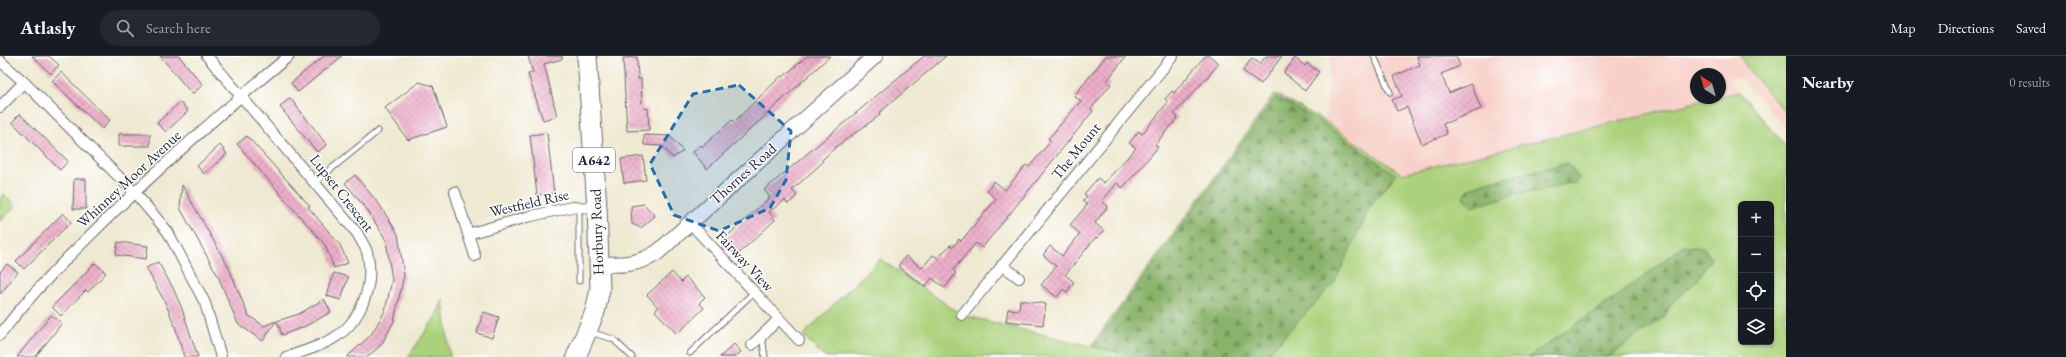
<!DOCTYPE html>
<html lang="en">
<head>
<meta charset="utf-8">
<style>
  body { margin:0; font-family:"EB Garamond",serif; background:#242831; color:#f1f3f6 }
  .controls { position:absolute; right:12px; bottom:12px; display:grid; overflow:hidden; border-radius:6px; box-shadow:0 1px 3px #0004 }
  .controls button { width:36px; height:36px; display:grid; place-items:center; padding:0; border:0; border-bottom:1px solid #363941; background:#171b24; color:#f1f3f6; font:20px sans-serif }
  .compass { position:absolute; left:1690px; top:12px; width:36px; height:36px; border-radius:50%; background:#171b24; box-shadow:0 1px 3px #0004; rotate:323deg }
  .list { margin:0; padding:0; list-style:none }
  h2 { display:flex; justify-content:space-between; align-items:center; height:52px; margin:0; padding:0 16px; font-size:17px }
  h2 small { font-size:13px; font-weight:400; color:#9ea1a6 }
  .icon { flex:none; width:22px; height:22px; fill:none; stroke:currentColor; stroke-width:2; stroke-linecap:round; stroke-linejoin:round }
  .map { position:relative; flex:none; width:1786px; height:301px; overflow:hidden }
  header { display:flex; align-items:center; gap:24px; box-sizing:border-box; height:56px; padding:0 20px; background:#171b24; border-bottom:1px solid #363941 }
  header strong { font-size:19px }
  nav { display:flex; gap:22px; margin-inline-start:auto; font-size:14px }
  .search { width:280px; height:36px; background:#242831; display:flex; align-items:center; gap:10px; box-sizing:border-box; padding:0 14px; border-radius:22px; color:#9ea1a6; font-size:15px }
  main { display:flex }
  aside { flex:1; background:#171b24 }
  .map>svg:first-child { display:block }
  .built { fill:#f7d1c9 }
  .green { fill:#acd17b; stroke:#677a5b; fill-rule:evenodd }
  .forest { fill:url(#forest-firs); stroke:#566a53 }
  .building { fill:url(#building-cross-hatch) }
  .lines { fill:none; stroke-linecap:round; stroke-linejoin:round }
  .lane-casing { stroke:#69686f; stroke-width:7 }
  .street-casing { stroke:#69686f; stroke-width:12 }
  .secondary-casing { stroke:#69686f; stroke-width:17 }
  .highway-casing { stroke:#69686f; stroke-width:21 }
  .lane { stroke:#fff; stroke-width:5 }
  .street { stroke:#fff; stroke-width:10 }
  .secondary { stroke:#fff; stroke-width:15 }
  .highway { stroke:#fff; stroke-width:19 }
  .marked { fill:#1f6fb2; fill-opacity:0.2; stroke:#1f6fb2; stroke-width:3; stroke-dasharray:8 5; stroke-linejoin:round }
  .labels { text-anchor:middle; stroke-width:3; stroke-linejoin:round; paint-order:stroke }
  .shield { fill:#fff; stroke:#646476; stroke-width:1 }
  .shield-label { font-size:14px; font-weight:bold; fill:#22223b }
  .street-label { font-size:15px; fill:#22223b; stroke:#fff }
</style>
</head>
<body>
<header>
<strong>Atlasly</strong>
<div class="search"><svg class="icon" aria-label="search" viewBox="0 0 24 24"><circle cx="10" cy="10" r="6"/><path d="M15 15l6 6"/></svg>Search here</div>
<nav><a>Map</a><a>Directions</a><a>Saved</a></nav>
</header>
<main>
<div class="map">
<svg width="1786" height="301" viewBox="0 0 1786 301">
  <defs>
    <pattern id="forest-firs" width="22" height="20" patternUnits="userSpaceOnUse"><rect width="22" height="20" fill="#89b36b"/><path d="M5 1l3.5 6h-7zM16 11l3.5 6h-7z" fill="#709159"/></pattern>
    <pattern id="building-cross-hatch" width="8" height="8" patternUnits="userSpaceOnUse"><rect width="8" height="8" fill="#ecafc8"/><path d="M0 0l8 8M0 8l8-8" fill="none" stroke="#ca96ad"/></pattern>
  </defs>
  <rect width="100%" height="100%" fill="#fff"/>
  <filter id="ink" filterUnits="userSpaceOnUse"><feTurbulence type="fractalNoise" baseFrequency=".025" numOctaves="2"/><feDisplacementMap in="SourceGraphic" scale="8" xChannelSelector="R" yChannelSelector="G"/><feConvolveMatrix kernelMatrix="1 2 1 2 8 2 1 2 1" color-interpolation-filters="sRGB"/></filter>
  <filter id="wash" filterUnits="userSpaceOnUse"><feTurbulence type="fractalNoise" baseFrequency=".012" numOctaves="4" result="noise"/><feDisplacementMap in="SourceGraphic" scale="16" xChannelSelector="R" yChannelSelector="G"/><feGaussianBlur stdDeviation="0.9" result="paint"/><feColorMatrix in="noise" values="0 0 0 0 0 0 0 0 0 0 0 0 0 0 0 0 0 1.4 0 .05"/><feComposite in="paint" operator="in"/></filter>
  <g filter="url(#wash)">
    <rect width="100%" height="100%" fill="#eee9d0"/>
    <polygon class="built" points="1331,0 1786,0 1786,72 1741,22 1729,23 1739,36 1720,40 1720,18 1696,18 1696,42 1713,42 1402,118 1325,65"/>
    <g class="green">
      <polygon points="1740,0 1786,0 1786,57 1747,12"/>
      <path d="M1739 36 1786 90V301H824L803 279 880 203 962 259 1091 290 1275 38 1325 65 1402 118 1713 42H1720V40ZM1741 148H1771V286H1741Z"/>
      <polygon points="4,138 16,150 0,165 0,142"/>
      <polygon points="443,244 450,301 408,301 434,263"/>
    </g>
    <g class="forest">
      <polygon points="1276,41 1323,67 1396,119 1373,146 1334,227 1265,301 1118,301 1117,296 1093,291"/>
      <polygon points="1568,107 1579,122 1577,127 1564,128 1541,135 1521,137 1472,151 1463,141 1467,134 1483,127"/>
      <polygon points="1682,190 1704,192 1711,203 1696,226 1673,245 1665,260 1609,301 1529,301 1640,224"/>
    </g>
    <g id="blocks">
      <g class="building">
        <polygon points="32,0 49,0 59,9 51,18"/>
        <polygon points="160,0 179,0 203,29 192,38"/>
        <polygon points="324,0 342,0 298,36 291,27"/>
        <polygon points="528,0 562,0 562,3 544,8 557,60 543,64 528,18 533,17"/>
        <polygon points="807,0 830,0 707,113 693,96 701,89 702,91 732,64 734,66 781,20 783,21"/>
        <polygon points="924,0 946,0 879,57 880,59 837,90 822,104 823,106 792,134 797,140 788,148 785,144 769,156 775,164 736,200 723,184 770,141 764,134"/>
        <polygon points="1106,0 1126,0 1107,25 1111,28 1091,53 1093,55 982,192 976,187 953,214 956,217 945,232 932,222 925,231 898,210 906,200 922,212 933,199 938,202 950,189 953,191 959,183 961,185 996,143 987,135 994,125 1005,134 1026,109 1029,111 1051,85 1048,83 1081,45 1074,40"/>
        <polygon points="1205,0 1210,0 1219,8 1174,58 1178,61 1155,89 1158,91 1137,116 1122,132 1117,127 1102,145 1108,150 1095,167 1104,175 1097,182 1096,181 1065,219 1074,226 1067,236 1063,233 1057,241 1041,229 1056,210 1043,199 1050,190 1062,200 1080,178 1070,169 1087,149 1083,145 1087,140 1084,138 1098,122 1104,127 1136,92 1129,87 1139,75 1142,78 1168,46 1165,43 1172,35 1174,37"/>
        <polygon points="1266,0 1282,0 1261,28 1243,15 1252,2 1260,8"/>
        <polygon points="1417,0 1456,0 1460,10 1441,18 1449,37 1471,28 1481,53 1443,68 1447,78 1422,88 1407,51 1397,55 1392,44 1402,40 1394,20 1420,9"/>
        <polygon points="637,1 638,23 641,23 642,48 644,53 648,52 649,74 627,75 623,2"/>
        <polygon points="1295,2 1305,10 1307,7 1319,16 1305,35 1284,17"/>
        <polygon points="61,16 110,64 102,73 52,25"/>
        <polygon points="419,26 433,30 447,71 408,84 385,52"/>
        <polygon points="290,42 327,89 317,96 280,51"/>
        <polygon points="180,46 188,55 166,76 157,67"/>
        <polygon points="20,58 68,105 60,114 12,66"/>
        <polygon points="547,77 554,137 537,139 530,79"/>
        <rect x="119" y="78" width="31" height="12"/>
        <polygon points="644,79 670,80 683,95 673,102 662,90 644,89"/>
        <polygon points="247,80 310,150 308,151 340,189 348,207 334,212 325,189 237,88"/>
        <polygon points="220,89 227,98 204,118 197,110"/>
        <polygon points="643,100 646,124 624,127 621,103"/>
        <polygon points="355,119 379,148 398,178 404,219 394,265 381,289 367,301 347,301 371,279 385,255 392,224 386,184 368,155 345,127"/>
        <polygon points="74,123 86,123 86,153 73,153"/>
        <polygon points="182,129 229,212 248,259 264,270 276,265 263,285 238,268 218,220 180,152"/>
        <polygon points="644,148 655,160 641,172 632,168 631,150"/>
        <polygon points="63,157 71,166 24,213 16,205"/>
        <polygon points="118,186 148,190 146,203 116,199"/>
        <polygon points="158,206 173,232 182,253 198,301 184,301 175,270 165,246 146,212"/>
        <polygon points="95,207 106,217 88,236 86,234 61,260 52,251"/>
        <polygon points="7,208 18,216 0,238 0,216"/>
        <polygon points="672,216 681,226 686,221 705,241 699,247 704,252 677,278 655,255 658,251 647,239"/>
        <polygon points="334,217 348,221 341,244 327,240"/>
        <polygon points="324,243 331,256 304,271 282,279 277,265 299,258"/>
        <polygon points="1020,244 1046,248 1043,269 1006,265 1008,253 1019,254"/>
        <polygon points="483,256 499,261 492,282 477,277"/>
        <polygon points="51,259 62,267 44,290 35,301 17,301"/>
        <polygon points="734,288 741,296 735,301 720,301"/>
      </g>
    </g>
  </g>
  <g filter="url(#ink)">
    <use href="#blocks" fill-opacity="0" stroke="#69686f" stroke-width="1"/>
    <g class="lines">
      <g class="lane-casing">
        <g id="lane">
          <polyline points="1374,0 1390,36"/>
          <polyline points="315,126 378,75"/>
          <polyline points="579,225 579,151"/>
          <polyline points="590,276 613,283 632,301"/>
          <polyline points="762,280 765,301"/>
          <polyline points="690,297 754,236"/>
        </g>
      </g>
      <g class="street-casing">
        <g id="street">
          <path d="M207 0 357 177C360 183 365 190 367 196 375 227 362 265 334 282 319 291 303 296 286 301"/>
          <polyline points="0,5 24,26 135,137 168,176 205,247 221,301"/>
          <polyline points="0,51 24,26"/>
          <polyline points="455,136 468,178 527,161 572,151 597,152"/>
          <polyline points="689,166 799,284"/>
          <polyline points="468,178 475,200"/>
          <polyline points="1002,209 1019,222"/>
          <polyline points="962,259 1173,0"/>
          <path d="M0 279C34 233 76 193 117 153 173 100 229 49 289 0"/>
          <polyline points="752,289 779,263"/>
        </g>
      </g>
      <g class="secondary-casing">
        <path id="secondary" d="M599 208C621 209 639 209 658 196L875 0"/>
      </g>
      <g class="highway-casing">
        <polyline id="highway" points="576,301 595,256 600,233 597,152 587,0"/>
      </g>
      <use href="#lane" class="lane"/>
      <use href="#street" class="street"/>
      <use href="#secondary" class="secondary"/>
      <use href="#highway" class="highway"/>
    </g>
  </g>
  <path class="marked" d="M739 29 791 75 786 124 770 152 719 175 674 159 650 108 693 38Z"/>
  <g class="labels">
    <rect class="shield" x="573" y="92" width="42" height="24" rx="3"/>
    <g class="shield-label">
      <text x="594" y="109">A642</text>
    </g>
    <g class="street-label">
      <text transform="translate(1076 95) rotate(-51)" y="5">The Mount</text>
      <text transform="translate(743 118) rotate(-42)" y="5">Thornes Road</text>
      <text transform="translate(129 123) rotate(-43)" y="5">Whinney Moor Avenue</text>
      <text transform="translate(342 137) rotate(52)" y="5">Lupset Crescent</text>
      <text transform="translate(529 147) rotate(-13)" y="5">Westfield Rise</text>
      <text transform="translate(597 176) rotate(-92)" y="5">Horbury Road</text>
      <text transform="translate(745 205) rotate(47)" y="5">Fairway View</text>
    </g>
  </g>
</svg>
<div class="controls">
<button>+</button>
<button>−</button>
<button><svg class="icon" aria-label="locate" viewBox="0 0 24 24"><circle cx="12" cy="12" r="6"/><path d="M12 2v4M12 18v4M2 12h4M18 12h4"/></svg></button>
<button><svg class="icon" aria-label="layers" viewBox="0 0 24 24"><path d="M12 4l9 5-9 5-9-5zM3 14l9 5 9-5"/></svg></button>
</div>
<svg class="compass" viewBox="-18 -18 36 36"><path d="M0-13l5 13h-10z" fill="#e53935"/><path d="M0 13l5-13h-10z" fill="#9ea1a6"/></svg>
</div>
<aside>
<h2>Nearby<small>0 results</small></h2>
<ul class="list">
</ul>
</aside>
</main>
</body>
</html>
